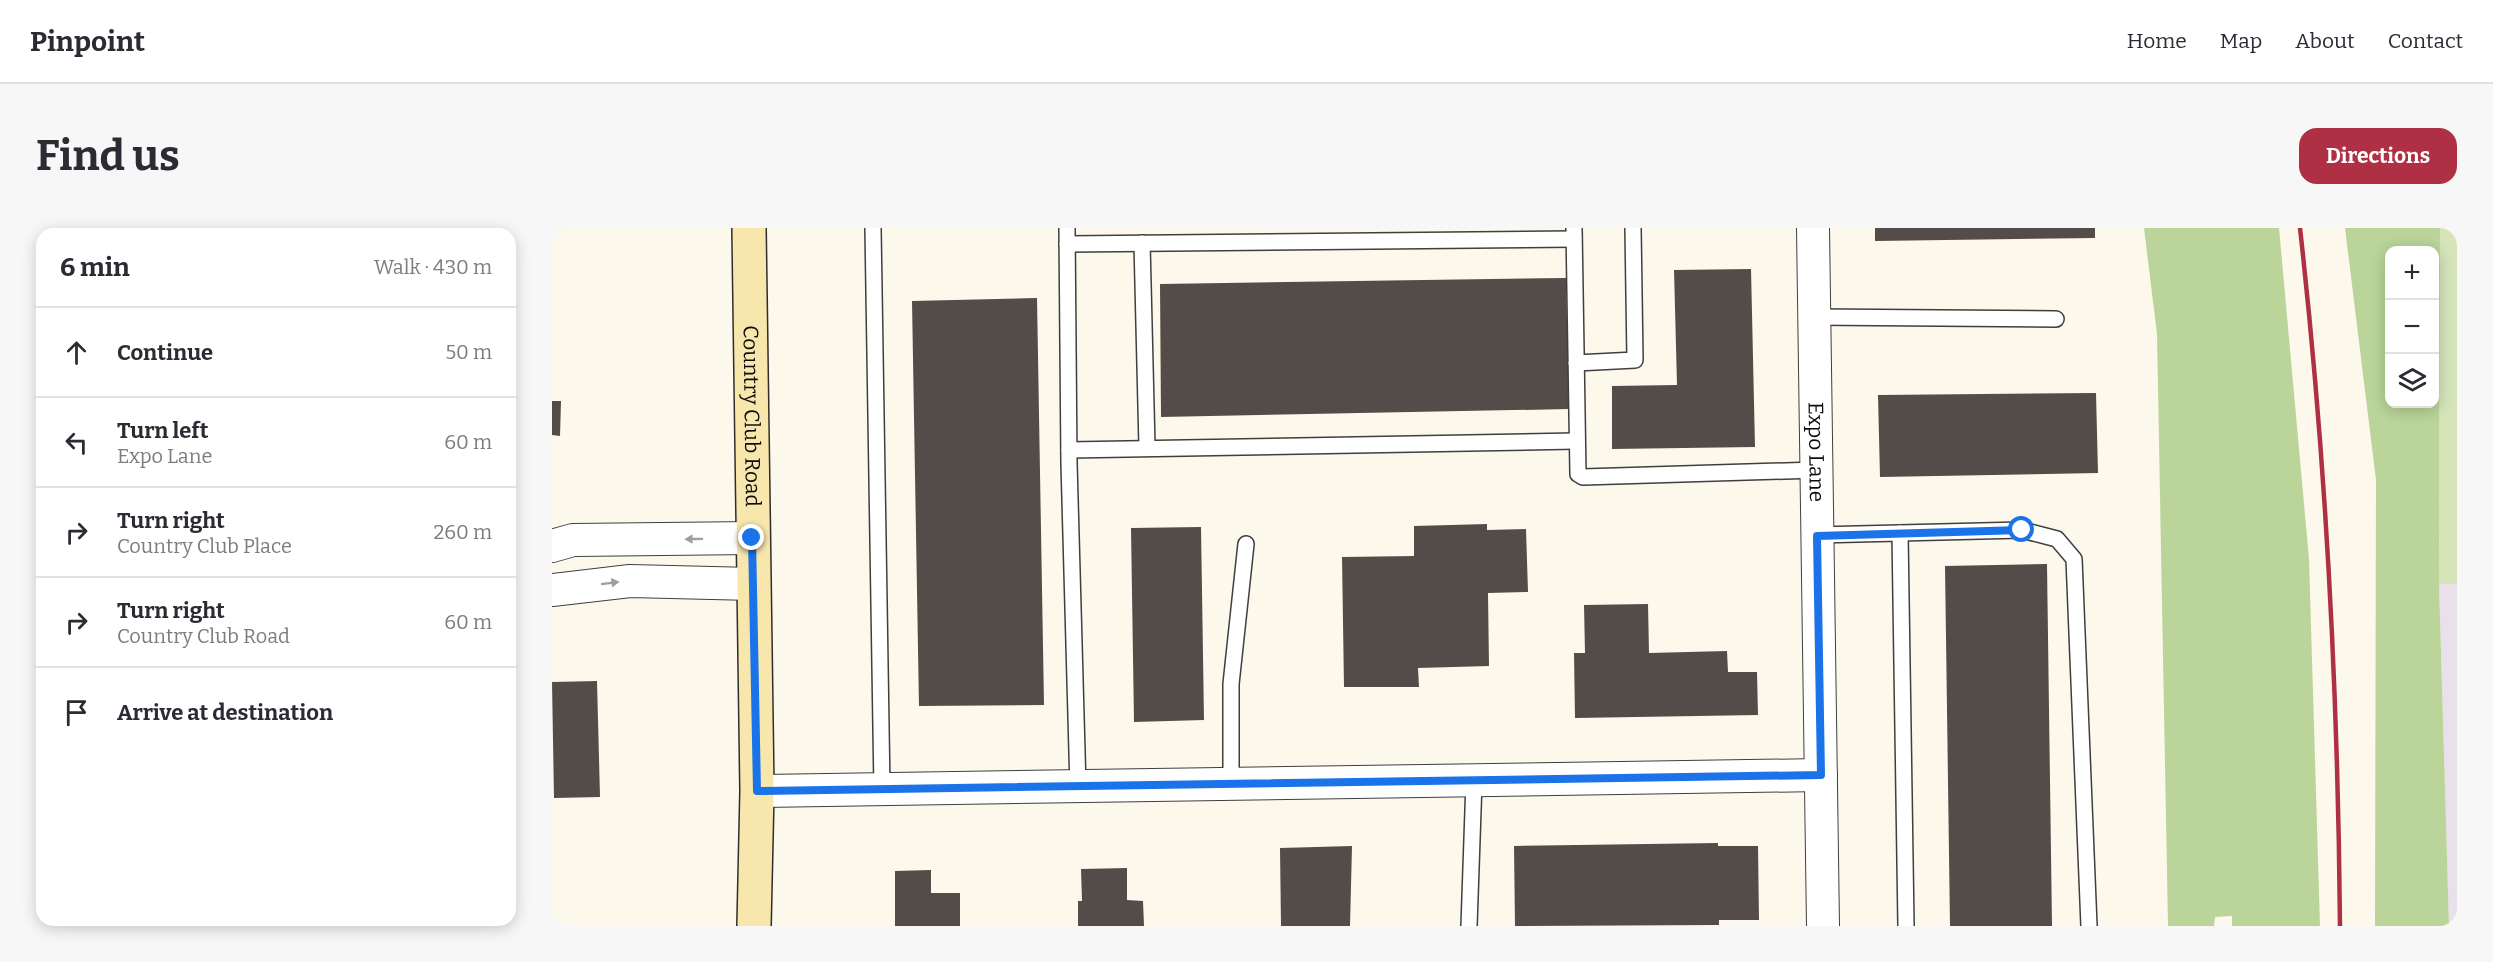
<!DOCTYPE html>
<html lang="en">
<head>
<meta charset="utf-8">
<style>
  body { margin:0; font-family:Bitter,serif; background:#f7f7f7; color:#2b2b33 }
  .controls { position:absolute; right:18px; top:18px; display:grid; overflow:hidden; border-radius:12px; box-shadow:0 3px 15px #0003 }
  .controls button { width:54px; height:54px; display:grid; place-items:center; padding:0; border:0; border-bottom:2px solid #e1e1e2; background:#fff; color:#2b2b33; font:30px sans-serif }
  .stop { position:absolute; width:18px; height:18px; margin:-14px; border:4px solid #1a73e8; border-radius:50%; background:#fff }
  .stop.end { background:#1a73e8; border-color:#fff; box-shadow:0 2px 6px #0008 }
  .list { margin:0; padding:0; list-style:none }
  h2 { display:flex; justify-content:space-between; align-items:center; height:78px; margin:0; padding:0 24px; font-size:26px }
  h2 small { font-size:20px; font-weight:400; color:#7c7c81 }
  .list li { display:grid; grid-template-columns:39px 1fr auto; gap:18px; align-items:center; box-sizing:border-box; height:90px; padding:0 24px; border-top:2px solid #e1e1e2 }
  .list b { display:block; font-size:22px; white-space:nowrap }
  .list p { margin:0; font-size:20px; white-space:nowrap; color:#7c7c81 }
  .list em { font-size:20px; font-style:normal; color:#7c7c81 }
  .icon { flex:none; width:33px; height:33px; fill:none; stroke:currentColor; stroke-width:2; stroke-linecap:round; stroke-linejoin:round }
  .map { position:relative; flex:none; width:1905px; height:698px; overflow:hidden; border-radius:18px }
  header { display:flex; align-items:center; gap:36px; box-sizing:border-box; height:84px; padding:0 30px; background:#fff; border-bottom:2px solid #e1e1e2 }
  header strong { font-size:28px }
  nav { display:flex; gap:33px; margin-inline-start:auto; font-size:21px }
  .intro { display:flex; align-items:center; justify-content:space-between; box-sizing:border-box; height:144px; padding:0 36px }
  h1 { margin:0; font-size:42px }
  .button { padding:15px 27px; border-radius:18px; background:#af3045; color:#fff; font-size:21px; font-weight:700 }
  main { display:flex; gap:36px; padding:0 36px }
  aside { flex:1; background:#fff; border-radius:18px; box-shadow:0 3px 15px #0003 }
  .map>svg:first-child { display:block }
  .industrial { fill:#e8e0ea }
  .green { fill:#d5e5b9 }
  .forest { fill:#bad499; fill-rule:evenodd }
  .building { fill:#534c49 }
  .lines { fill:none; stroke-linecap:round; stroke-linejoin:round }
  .service-casing { stroke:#3f3f3f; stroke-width:18 }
  .minor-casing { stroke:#3f3f3f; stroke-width:34 }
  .secondary-casing { stroke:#2e2e2e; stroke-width:36 }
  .service { stroke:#fff; stroke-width:15 }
  .minor { stroke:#fff; stroke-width:32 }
  .secondary { stroke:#f8e7ac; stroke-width:33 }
  .rail { stroke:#af3045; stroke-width:4.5 }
  .oneway { fill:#9e9e9e }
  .route { stroke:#1a73e8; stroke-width:8 }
  .labels { text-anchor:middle; stroke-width:6; stroke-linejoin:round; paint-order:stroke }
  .street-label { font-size:21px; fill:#0c0c0c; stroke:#fff }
</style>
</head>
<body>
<header>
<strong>Pinpoint</strong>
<nav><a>Home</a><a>Map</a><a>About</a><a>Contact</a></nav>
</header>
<div class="intro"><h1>Find us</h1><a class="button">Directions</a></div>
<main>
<aside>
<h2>6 min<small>Walk · 430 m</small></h2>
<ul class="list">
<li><svg class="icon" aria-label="ahead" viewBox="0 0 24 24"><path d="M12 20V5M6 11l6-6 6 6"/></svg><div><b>Continue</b></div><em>50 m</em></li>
<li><svg class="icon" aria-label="left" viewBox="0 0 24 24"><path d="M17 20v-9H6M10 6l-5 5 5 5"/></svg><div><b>Turn left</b><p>Expo Lane</p></div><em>60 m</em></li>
<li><svg class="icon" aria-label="right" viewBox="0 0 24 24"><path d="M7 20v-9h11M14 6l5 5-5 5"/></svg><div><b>Turn right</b><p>Country Club Place</p></div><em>260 m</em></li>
<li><svg class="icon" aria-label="right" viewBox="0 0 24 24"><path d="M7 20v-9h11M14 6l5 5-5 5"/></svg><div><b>Turn right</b><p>Country Club Road</p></div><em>60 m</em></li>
<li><svg class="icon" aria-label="arrive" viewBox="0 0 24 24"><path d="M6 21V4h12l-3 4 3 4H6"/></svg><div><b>Arrive at destination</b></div></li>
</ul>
</aside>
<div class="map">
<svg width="1905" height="698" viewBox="0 0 1905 698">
  <rect width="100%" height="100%" fill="#fdf8ec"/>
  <polygon class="industrial" points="1887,356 1905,356 1905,698 1897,698"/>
  <polygon class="green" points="1888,0 1905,0 1905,356 1887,356"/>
  <g class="forest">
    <polygon points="1592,0 1727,0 1757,331 1768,698 1680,698 1680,688 1663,689 1662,698 1616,698 1605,106"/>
    <path d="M1793 0H1888L1887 356 1897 698H1823L1824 252ZM1882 22V176H1838V22Z"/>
  </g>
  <g class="building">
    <polygon points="1323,0 1543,0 1543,10 1323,13"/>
    <polygon points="1199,41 1203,219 1060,221 1060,158 1125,157 1122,42"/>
    <polygon points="1014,50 1017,181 609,189 608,56"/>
    <polygon points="485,70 492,477 367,478 360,73"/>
    <polygon points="1544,165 1546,245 1328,249 1326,167"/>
    <polygon points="0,173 9,173 8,208 0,207"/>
    <polygon points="935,296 935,302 974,301 976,364 936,365 937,438 866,440 867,459 792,459 790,329 862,328 862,298"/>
    <polygon points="649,299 652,492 582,494 579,300"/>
    <polygon points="1495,336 1500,698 1398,698 1393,338"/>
    <polygon points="1096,376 1097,425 1175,423 1176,444 1205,444 1206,487 1023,490 1022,425 1033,425 1032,377"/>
    <polygon points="45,453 48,569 2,570 0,454"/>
    <polygon points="1166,615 1166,618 1206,618 1207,692 1167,692 1167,697 963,698 962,618"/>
    <polygon points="800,618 798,698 729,698 728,620"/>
    <polygon points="575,640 575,672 591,673 592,698 526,698 526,673 530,673 529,641"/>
    <polygon points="379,642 379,665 408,665 408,698 343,698 343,643"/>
  </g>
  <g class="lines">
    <g class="service-casing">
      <g id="service">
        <polyline points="321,0 330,562"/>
        <polyline points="515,0 517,235 526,560"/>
        <polyline points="1022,0 1026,246 1031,249 1264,242"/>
        <polyline points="590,15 595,219"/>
        <polyline points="515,16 1022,11"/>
        <polyline points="1262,89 1504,91"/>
        <polyline points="1024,135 1083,132 1081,0"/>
        <polyline points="517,222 1024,213"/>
        <polyline points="1348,305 1354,698"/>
        <polyline points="1265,307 1470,302 1505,311 1522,331 1537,698"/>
        <polyline points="679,557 679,456 694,316"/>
        <polyline points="917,698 922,553"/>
      </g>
    </g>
    <g class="minor-casing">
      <g id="minor">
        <path id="s1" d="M1261 0 1271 698"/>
        <polyline points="0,318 21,312 200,310"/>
        <polyline points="0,362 78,353 201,356"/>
        <polyline points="205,563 1269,547"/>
      </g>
    </g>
    <g class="secondary-casing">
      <g id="secondary">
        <path id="s2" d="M197 0 205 563 202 698"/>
      </g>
    </g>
    <use href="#service" class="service"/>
    <use href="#minor" class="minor"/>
    <use href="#secondary" class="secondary"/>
    <path class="rail" d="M1748 0C1774 231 1786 465 1788 698"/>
  </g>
  <defs><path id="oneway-solid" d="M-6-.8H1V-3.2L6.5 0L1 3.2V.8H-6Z" transform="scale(1.5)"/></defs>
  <g class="oneway">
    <use href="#oneway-solid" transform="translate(142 311) rotate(179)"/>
    <use href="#oneway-solid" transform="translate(58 355) rotate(-7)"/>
  </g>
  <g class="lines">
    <polyline class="route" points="200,310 205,563 1269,547 1265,308 1470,302"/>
  </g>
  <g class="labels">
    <g class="street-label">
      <text dy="7" stroke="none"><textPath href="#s2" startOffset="188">Country Club Road</textPath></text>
      <text dy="7" stroke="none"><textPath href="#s1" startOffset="224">Expo Lane</textPath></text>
    </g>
  </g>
</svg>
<div class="controls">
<button>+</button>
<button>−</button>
<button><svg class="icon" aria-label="layers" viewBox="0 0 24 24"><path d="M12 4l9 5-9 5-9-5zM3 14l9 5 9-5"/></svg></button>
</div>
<div class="stop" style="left:1470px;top:302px"></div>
<div class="stop end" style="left:200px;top:310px"></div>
</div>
</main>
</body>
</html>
